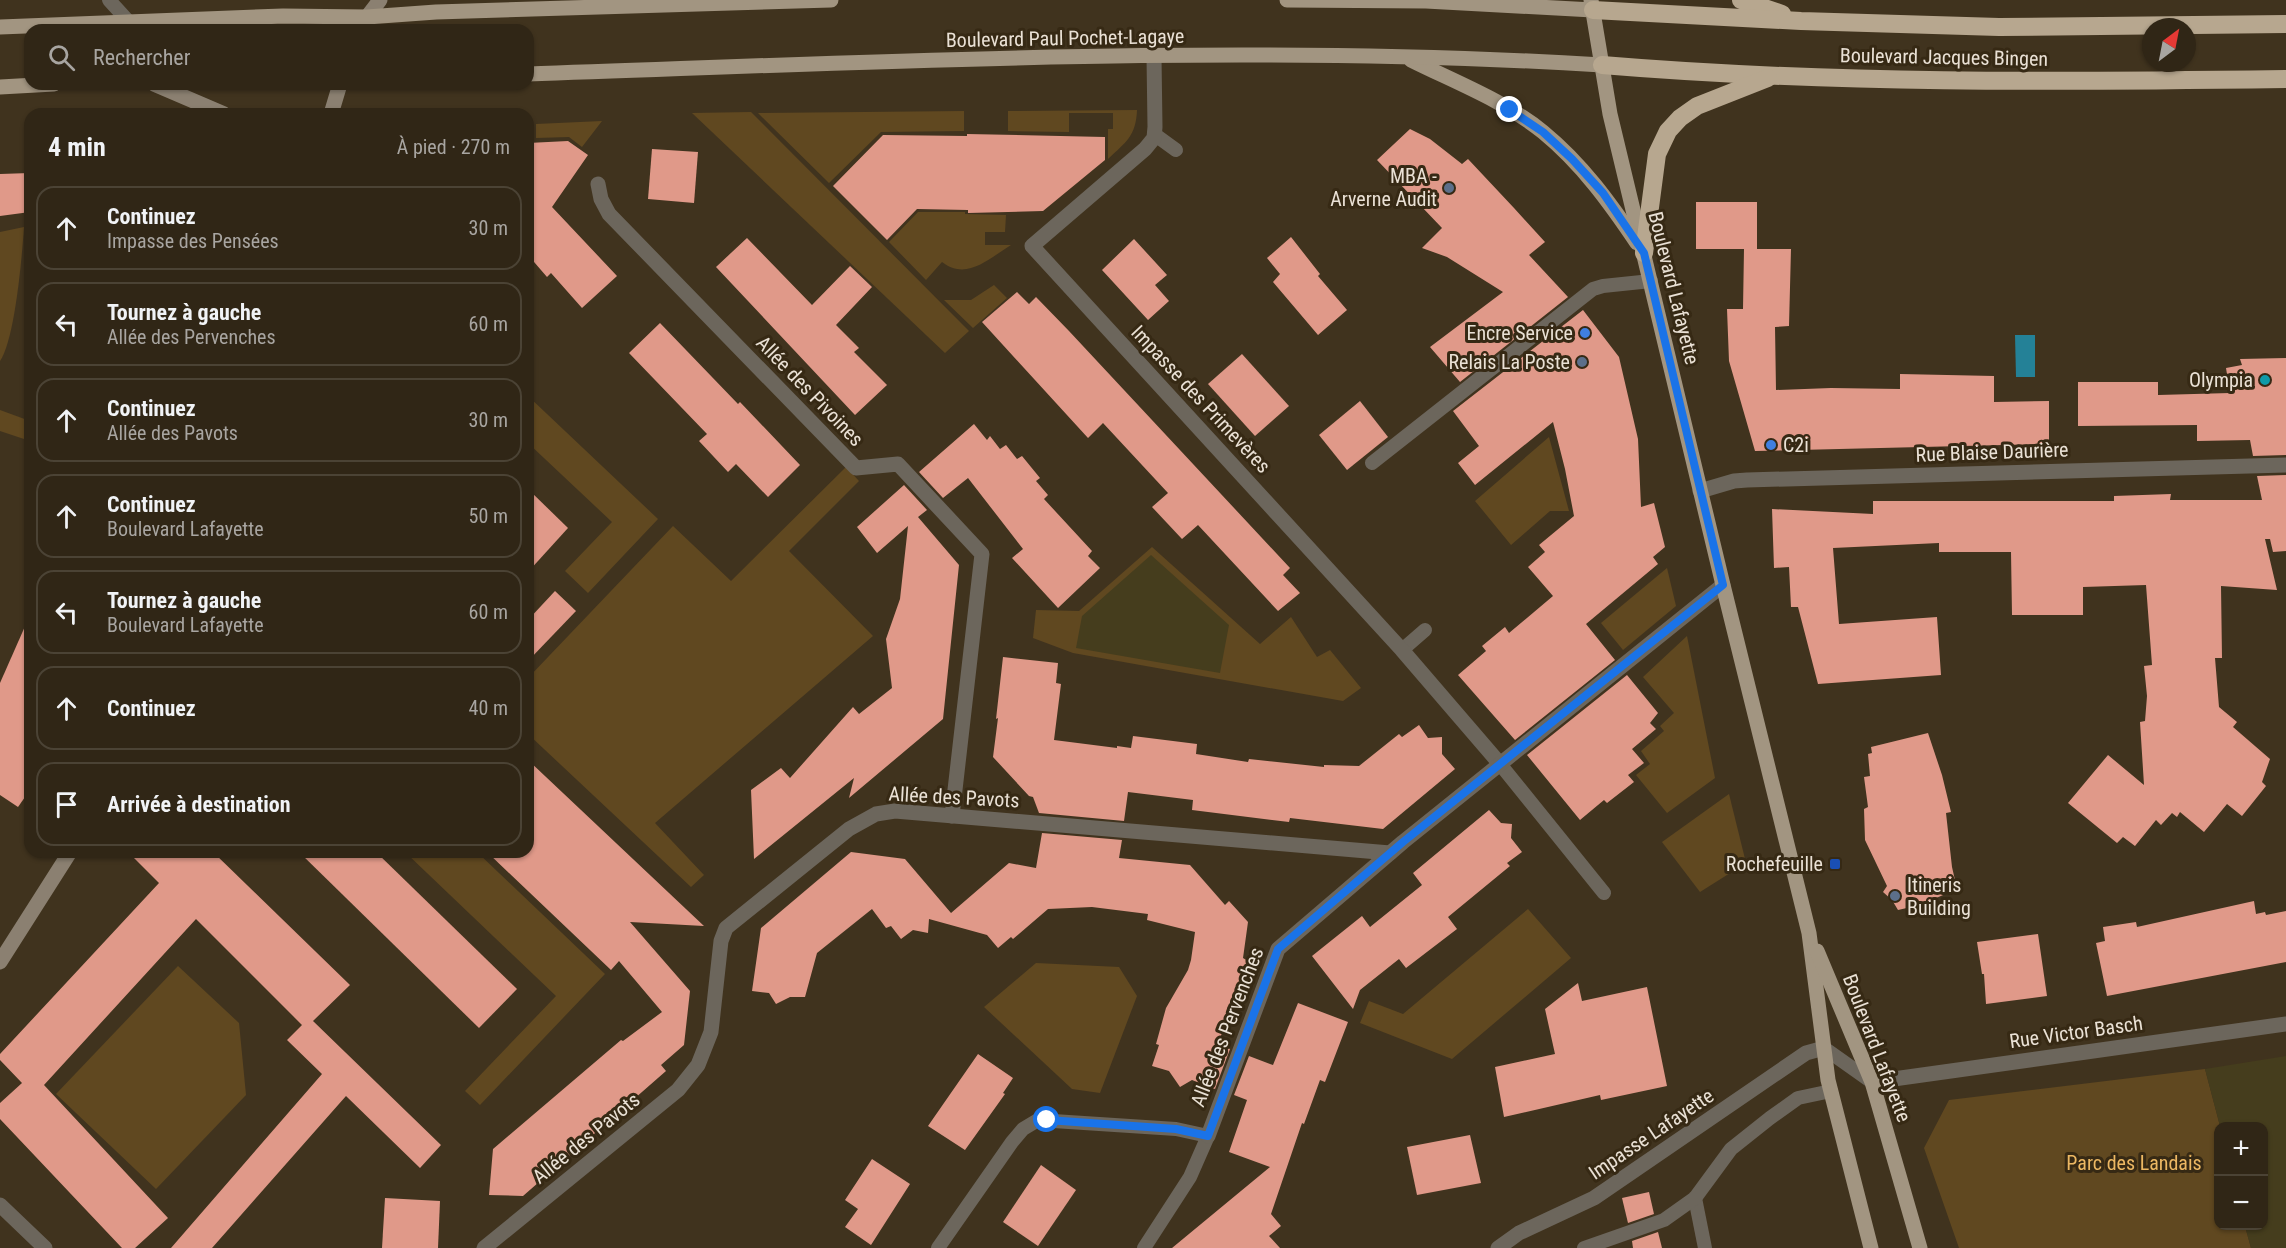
<!DOCTYPE html>
<html lang="fr">
<head>
<meta charset="utf-8">
<style>
  body { margin:0; font-family:"Roboto Condensed",sans-serif; background:#3c3223; color:#f1f3f6 }
  .controls { position:absolute; right:18px; bottom:18px; display:grid; overflow:hidden; border-radius:12px; box-shadow:0 2px 4px #0004 }
  .controls button { width:54px; height:54px; display:grid; place-items:center; padding:0; border:0; border-bottom:2px solid #4b4335; background:#302616; color:#f1f3f6; font:30px sans-serif }
  .compass { position:absolute; left:2142px; top:18px; width:54px; height:54px; border-radius:50%; background:#302616; box-shadow:0 2px 4px #0004; rotate:32deg }
  .stop { position:absolute; width:18px; height:18px; margin:-14px; border:4px solid #1a73e8; border-radius:50%; background:#fff }
  .stop.end { background:#1a73e8; border-color:#fff; box-shadow:0 2px 6px #0008 }
  .list { margin:0; padding:0; list-style:none }
  h2 { display:flex; justify-content:space-between; align-items:center; height:78px; margin:0; padding:0 24px; font-size:26px }
  h2 small { font-size:20px; font-weight:400; color:#a8a5a1 }
  .list li { display:grid; grid-template-columns:39px 1fr auto; gap:18px; align-items:center; box-sizing:border-box; height:84px; margin:0 12px 12px; padding:0 12px; border:2px solid #4b4335; border-radius:18px }
  .list b { display:block; font-size:22px; white-space:nowrap }
  .list p { margin:0; font-size:20px; white-space:nowrap; color:#a8a5a1 }
  .list em { font-size:20px; font-style:normal; color:#a8a5a1 }
  .icon { flex:none; width:33px; height:33px; fill:none; stroke:currentColor; stroke-width:2; stroke-linecap:round; stroke-linejoin:round }
  .map { position:relative; flex:none; width:2286px; height:1248px; overflow:hidden }
  .search { position:absolute; background:#302616; box-shadow:0 2px 4px #0004; left:24px; top:24px; width:510px; height:66px; display:flex; align-items:center; gap:15px; box-sizing:border-box; padding:0 21px; border-radius:18px; color:#a8a5a1; font-size:22px }
  .panel { position:absolute; background:#302616; box-shadow:0 2px 4px #0004; left:24px; top:108px; width:510px; height:750px; border-radius:18px }
  .map>svg:first-child { display:block }
  .green { fill:#604820 }
  .sand { fill:#453d1d }
  .water { fill:#248197 }
  .building { fill:#e09989 }
  .lines { fill:none; stroke-linecap:round; stroke-linejoin:round }
  .lane { stroke:#6c665c; stroke-width:14 }
  .street { stroke:#6c665c; stroke-width:15 }
  .secondary { stroke:#8b8071; stroke-width:15 }
  .primary { stroke:#a29581; stroke-width:15 }
  .highway { stroke:#b7a78f; stroke-width:18 }
  .route { stroke:#1a73e8; stroke-width:8 }
  .service-dot { fill:#5c6f8a; stroke:#362914; stroke-width:2 }
  .shop-dot { fill:#3f7fe0; stroke:#362914; stroke-width:2 }
  .culture-dot { fill:#0f9aa8; stroke:#362914; stroke-width:2 }
  .transit-dot { fill:#1a4fb4; stroke:#362914; stroke-width:2 }
  .labels { text-anchor:middle; stroke-width:6; stroke-linejoin:round; paint-order:stroke }
  .street-label { font-size:20px; fill:#eae1d5; stroke:#362914 }
  .poi-label { font-size:20px; fill:#eae1d5; stroke:#362914; text-anchor:end }
  .park-label { font-size:20px; fill:#edb863; stroke:#362914 }
</style>
</head>
<body>
<div class="map">
<svg width="2286" height="1248" viewBox="0 0 2286 1248">
  <rect width="100%" height="100%" fill="#40331e"/>
  <g class="green">
    <path d="M1137 110C1136 136 1126 142 1108 159V129H1113V113H1069V132L1008 131V111Z"/>
    <polygon points="964,111 964,131 881,132 829,183 758,113"/>
    <polygon points="751,112 969,331 945,353 692,113"/>
    <polygon points="602,121 582,147 569,137 536,138 536,124"/>
    <path d="M918 212H965V214L1006 215 1005 232H985V245H1011C988 259 967 281 942 262L926 280 889 242Z"/>
    <path d="M24 227C22 256 15 339 0 361V232Z"/>
    <polygon points="994,285 1007,298 973,328 944,300 971,300"/>
    <polygon points="528,396 658,519 588,593 565,571 612,522 528,443"/>
    <polygon points="0,410 30,421 30,441 0,431"/>
    <polygon points="1549,437 1569,511 1550,511 1511,545 1475,501"/>
    <polygon points="846,467 859,481 789,551 873,636 655,823 704,875 691,887 528,734 528,678 673,526 731,581"/>
    <polygon points="1152,547 1260,644 1291,617 1317,657 1330,650 1361,688 1343,701 1073,653 1033,638 1036,610 1079,611"/>
    <polygon points="1667,568 1676,606 1623,650 1601,623"/>
    <polygon points="1687,636 1715,778 1667,813 1636,775 1650,764 1641,751 1664,731 1660,726 1674,713 1643,677"/>
    <polygon points="1729,794 1746,863 1700,892 1662,842"/>
    <polygon points="405,852 477,852 605,974 480,1105 465,1091 556,996"/>
    <polygon points="1528,909 1571,958 1452,1059 1360,1023 1369,1001 1403,1014"/>
    <polygon points="1036,963 1119,967 1137,996 1100,1093 1072,1089 984,1007"/>
    <polygon points="178,966 239,1023 246,1095 156,1189 56,1094"/>
    <polygon points="2205,1069 2220,1126 2218,1226 2245,1226 2251,1248 1959,1248 1924,1148 1949,1100"/>
  </g>
  <g class="sand">
    <polygon points="1151,555 1229,625 1220,673 1076,648 1082,616"/>
    <polygon points="2286,1056 2286,1248 2251,1248 2245,1226 2264,1226 2264,1126 2220,1126 2205,1069"/>
  </g>
  <polygon class="water" points="2015,335 2035,335 2035,377 2016,377"/>
  <g class="building">
    <polygon points="1410,129 1430,139 1462,164 1468,159 1514,208 1545,242 1529,255 1568,297 1460,382 1430,347 1503,292 1447,257 1422,248 1442,228 1377,160"/>
    <polygon points="967,134 1105,137 1105,160 1043,211 968,213 968,210 917,209 887,240 833,186 883,135 967,136"/>
    <polygon points="568,141 588,155 552,207 617,276 582,308 551,273 547,277 528,255 528,143"/>
    <polygon points="652,149 698,152 694,203 648,199"/>
    <polygon points="30,173 30,212 0,216 0,174"/>
    <rect x="1696" y="202" width="61" height="47"/>
    <polygon points="1291,237 1320,274 1318,276 1347,310 1318,335 1273,282 1280,274 1267,258"/>
    <polygon points="747,238 812,305 850,266 872,287 836,325 859,348 854,352 887,385 855,415 716,267"/>
    <polygon points="1134,239 1167,275 1155,285 1169,301 1148,320 1102,270"/>
    <polygon points="1744,249 1791,249 1789,326 1775,327 1776,390 1831,388 1900,389 1900,374 1994,376 1994,402 2049,401 2049,444 1755,451 1729,361 1727,309 1743,309"/>
    <polygon points="1017,292 1029,304 1036,297 1069,331 1290,568 1283,575 1300,593 1278,611 1198,525 1182,539 1152,507 1168,493 1103,423 1088,438 982,322"/>
    <polygon points="1583,310 1619,357 1638,439 1641,507 1654,503 1665,547 1653,557 1658,564 1586,624 1615,660 1515,740 1458,675 1486,651 1482,646 1505,627 1509,633 1553,596 1528,567 1545,552 1539,545 1574,516 1565,469 1553,422 1475,485 1458,463 1479,446 1453,411"/>
    <polygon points="660,323 738,404 740,402 800,465 768,497 736,464 728,472 699,441 707,434 629,353"/>
    <polygon points="1242,354 1289,406 1255,436 1208,384"/>
    <polygon points="2286,358 2286,455 2253,456 2250,440 2197,441 2197,425 2078,426 2078,382 2158,382 2158,395 2230,393 2226,368 2242,365 2240,359"/>
    <polygon points="1360,401 1388,437 1347,470 1319,435"/>
    <polygon points="974,424 987,440 990,436 1000,449 1006,445 1017,459 1022,456 1040,478 1036,481 1048,495 1044,499 1092,551 1088,556 1100,568 1058,608 1012,558 1023,549 968,478 943,498 919,472"/>
    <polygon points="2286,475 2286,551 2273,552 2270,539 2265,539 2277,590 2221,586 2222,658 2215,658 2219,707 2237,722 2233,727 2270,759 2262,782 2266,786 2242,816 2227,804 2204,832 2180,812 2177,817 2172,813 2161,825 2156,820 2135,846 2123,837 2117,843 2068,803 2108,755 2144,785 2140,722 2145,721 2147,696 2144,666 2152,665 2146,585 2083,587 2083,615 2012,615 2011,552 1939,552 1939,543 1833,548 1839,624 1937,617 1941,675 1818,684 1798,607 1791,607 1789,567 1774,568 1772,509 1873,514 1873,501 2114,501 2114,496 2171,494 2170,500 2262,500 2257,476"/>
    <polygon points="904,485 927,510 918,517 959,565 943,719 849,798 854,778 754,859 751,790 781,768 790,778 853,707 859,714 892,688 886,639 900,599 908,526 877,553 857,527"/>
    <polygon points="528,489 568,528 528,572"/>
    <polygon points="555,591 576,611 528,661 528,620"/>
    <polygon points="30,615 30,790 18,807 0,795 0,683"/>
    <polygon points="1003,657 1058,663 1056,683 1061,684 1054,740 1117,748 1117,746 1131,748 1133,736 1197,744 1196,754 1248,762 1249,759 1324,767 1324,765 1359,766 1399,734 1402,737 1419,725 1428,738 1442,737 1442,754 1455,769 1383,829 1290,818 1289,822 1192,810 1193,800 1128,792 1124,821 1039,813 1033,797 1029,796 993,757 998,718 996,719"/>
    <polygon points="1627,675 1658,713 1650,723 1656,729 1632,749 1644,763 1628,775 1634,782 1607,803 1604,800 1580,820 1527,755"/>
    <polygon points="1928,733 1942,775 1951,812 1946,813 1952,867 1957,889 1920,905 1898,910 1892,900 1883,892 1887,886 1865,840 1864,809 1868,807 1864,777 1870,776 1868,754 1872,753 1871,747"/>
    <polygon points="528,760 704,926 630,922 690,991 684,1045 661,1065 666,1071 523,1196 489,1195 493,1149 621,1040 623,1041 662,1012 619,961 611,970 487,852 528,852"/>
    <polygon points="1489,810 1501,823 1512,824 1511,838 1522,852 1507,863 1510,866 1448,917 1457,929 1406,968 1399,959 1360,990 1353,1009 1312,956 1362,916 1370,927 1422,885 1413,873"/>
    <polygon points="1042,833 1122,840 1119,858 1190,865 1225,905 1229,901 1248,922 1243,958 1248,961 1218,1044 1230,1049 1215,1089 1192,1080 1180,1087 1169,1071 1152,1066 1159,1045 1156,1044 1166,1008 1188,970 1191,960 1195,932 1147,920 1148,914 1092,907 1048,909 1013,939 1011,937 998,948 987,935 929,919 928,933 913,930 901,939 891,926 886,928 872,909 817,953 805,997 790,997 776,1004 769,993 752,991 761,928 851,852 905,859 951,913 1009,863 1036,868"/>
    <polygon points="128,852 213,852 350,985 313,1021 441,1145 420,1168 346,1096 212,1248 171,1248 322,1074 287,1040 302,1025 196,919 44,1085 168,1218 135,1248 122,1248 0,1119 0,1103 22,1083 0,1060 0,1054 159,883"/>
    <polygon points="299,852 376,852 517,989 479,1028"/>
    <polygon points="2254,901 2256,914 2265,912 2266,915 2286,911 2286,962 2107,996 2096,943 2105,941 2103,927 2136,922 2137,927"/>
    <polygon points="2038,934 2047,996 1986,1004 1984,974 1982,974 1977,942"/>
    <polygon points="1578,983 1582,1001 1647,987 1667,1086 1601,1100 1600,1095 1504,1117 1495,1067 1555,1054 1545,1009"/>
    <polygon points="1298,1003 1348,1022 1325,1082 1320,1080 1304,1124 1302,1123 1271,1214 1281,1226 1269,1236 1280,1248 1172,1248 1270,1167 1229,1152 1247,1100 1234,1095 1249,1056 1273,1065"/>
    <polygon points="978,1054 1013,1078 1003,1093 1005,1094 965,1150 928,1126"/>
    <polygon points="1470,1135 1481,1183 1417,1195 1407,1147"/>
    <polygon points="872,1159 910,1184 871,1245 845,1227 858,1209 845,1200"/>
    <polygon points="1041,1165 1076,1190 1038,1246 1003,1222"/>
    <polygon points="1649,1192 1654,1214 1628,1223 1622,1198"/>
    <polygon points="385,1198 440,1201 438,1248 382,1248"/>
    <polygon points="1658,1232 1662,1248 1633,1248 1632,1241"/>
  </g>
  <g class="lines">
    <g class="lane">
      <polyline points="109,0 129,22"/>
      <polyline points="1154,134 1176,150"/>
      <polyline points="1372,463 1593,289 1603,286 1651,281"/>
      <polyline points="1402,650 1425,630"/>
      <polyline points="1500,764 1604,893"/>
      <polyline points="1824,1048 1872,1082"/>
      <polyline points="1695,1198 1705,1248"/>
      <polyline points="938,1248 1012,1142 1023,1129 1038,1120 1176,1129 1208,1136 1190,1177 1144,1248"/>
      <polyline points="1584,1248 1664,1220 1695,1198 1731,1149 1770,1118 1798,1098 1831,1091"/>
    </g>
    <g class="street">
      <polyline points="1154,57 1155,127 1154,138 1145,149 1032,246 1402,650 1500,764"/>
      <polyline points="598,184 601,199 609,214 856,468 898,464 982,554 952,816"/>
      <polyline points="1700,491 1734,481 1747,480 2286,465"/>
      <polyline points="1872,1082 2286,1024"/>
      <polyline points="1208,1136 1278,949 1403,842 1723,585"/>
      <polyline points="0,1205 45,1248"/>
      <polyline points="484,1248 678,1090 698,1065 711,1032 721,941 726,928 849,829 876,814 895,811 1390,853"/>
      <polyline points="1498,1248 1519,1233 1594,1198 1806,1053 1824,1048"/>
    </g>
    <g class="secondary">
      <polyline points="362,30 367,17 380,0"/>
      <polyline points="154,84 224,114"/>
      <polyline points="331,114 340,84"/>
      <polyline points="0,962 70,852"/>
    </g>
    <g class="primary">
      <polyline points="1287,0 1426,1 1593,10"/>
      <polyline points="1591,0 1610,114 1723,585 1809,933 1828,1080 1871,1248"/>
      <polyline points="0,27 283,16 367,17 436,12 831,0"/>
      <path d="M1411 60C1455 82 1505 101 1543 132 1582 164 1610 203 1637 243"/>
      <path d="M528 74C884 62 1246 43 1602 65"/>
      <polyline points="0,87 54,84"/>
      <polyline points="1817,951 1872,1082 1920,1248"/>
    </g>
    <g class="highway">
      <polyline points="1741,0 1782,14"/>
      <polyline points="1593,10 1801,21 1999,27 2286,24"/>
      <path d="M1602 65C1829 84 2058 82 2286 79"/>
      <polyline points="1644,253 1657,154 1668,131 1680,118 1697,106 1768,78"/>
    </g>
  </g>
  <g class="lines">
    <polyline class="route" points="1047,1120 1176,1129 1208,1136 1278,949 1403,842 1723,585 1644,253 1603,193 1572,159 1543,132 1510,110"/>
  </g>
  <g class="service-dot">
    <circle cx="1449" cy="188" r="6"/>
    <circle cx="1582" cy="362" r="6"/>
    <circle cx="1895" cy="896" r="6"/>
  </g>
  <g class="shop-dot">
    <circle cx="1585" cy="333" r="6"/>
    <circle cx="1771" cy="445" r="6"/>
  </g>
  <circle class="culture-dot" cx="2265" cy="380" r="6"/>
  <rect class="transit-dot" x="1829" y="858" width="12" height="12" rx="3"/>
  <g class="labels">
    <g class="street-label">
      <text transform="translate(1065 38) rotate(-1)" y="7">Boulevard Paul Pochet-Lagaye</text>
      <text transform="translate(1944 57) rotate(1)" y="7">Boulevard Jacques Bingen</text>
      <text transform="translate(1674 288) rotate(76)" y="7">Boulevard Lafayette</text>
      <text transform="translate(810 391) rotate(46)" y="7">Allée des Pivoines</text>
      <text transform="translate(1201 399) rotate(47)" y="7">Impasse des Primevères</text>
      <text transform="translate(1992 452) rotate(-2)" y="7">Rue Blaise Daurière</text>
      <text transform="translate(954 797) rotate(3)" y="7">Allée des Pavots</text>
      <text transform="translate(1227 1027) rotate(-69)" y="7">Allée des Pervenches</text>
      <text transform="translate(2076 1032) rotate(-8)" y="7">Rue Victor Basch</text>
      <text transform="translate(1877 1048) rotate(69)" y="7">Boulevard Lafayette</text>
      <text transform="translate(1651 1134) rotate(-34)" y="7">Impasse Lafayette</text>
      <text transform="translate(586 1138) rotate(-39)" y="7">Allée des Pavots</text>
    </g>
    <g class="poi-label">
      <text x="1437" y="183">MBA -<tspan x="1437" dy="23">Arverne Audit</tspan></text>
      <text x="1573" y="340">Encre Service</text>
      <text x="1570" y="369">Relais La Poste</text>
      <text x="2253" y="387">Olympia</text>
      <text x="1783" y="452" text-anchor="start">C2i</text>
      <text x="1823" y="871">Rochefeuille</text>
      <text x="1907" y="892" text-anchor="start">Itineris<tspan x="1907" dy="23">Building</tspan></text>
    </g>
    <g class="park-label">
      <text x="2134" y="1170">Parc des Landais</text>
    </g>
  </g>
</svg>
<div class="controls">
<button>+</button>
<button>−</button>
</div>
<svg class="compass" viewBox="-18 -18 36 36"><path d="M0-13l5 13h-10z" fill="#e53935"/><path d="M0 13l5-13h-10z" fill="#a8a5a1"/></svg>
<div class="stop" style="left:1047px;top:1120px"></div>
<div class="stop end" style="left:1510px;top:110px"></div>
<div class="search"><svg class="icon" aria-label="search" viewBox="0 0 24 24"><circle cx="10" cy="10" r="6"/><path d="M15 15l6 6"/></svg>Rechercher</div>
<section class="panel">
<h2>4 min<small>À pied · 270 m</small></h2>
<ul class="list">
<li><svg class="icon" aria-label="ahead" viewBox="0 0 24 24"><path d="M12 20V5M6 11l6-6 6 6"/></svg><div><b>Continuez</b><p>Impasse des Pensées</p></div><em>30 m</em></li>
<li><svg class="icon" aria-label="left" viewBox="0 0 24 24"><path d="M17 20v-9H6M10 6l-5 5 5 5"/></svg><div><b>Tournez à gauche</b><p>Allée des Pervenches</p></div><em>60 m</em></li>
<li><svg class="icon" aria-label="ahead" viewBox="0 0 24 24"><path d="M12 20V5M6 11l6-6 6 6"/></svg><div><b>Continuez</b><p>Allée des Pavots</p></div><em>30 m</em></li>
<li><svg class="icon" aria-label="ahead" viewBox="0 0 24 24"><path d="M12 20V5M6 11l6-6 6 6"/></svg><div><b>Continuez</b><p>Boulevard Lafayette</p></div><em>50 m</em></li>
<li><svg class="icon" aria-label="left" viewBox="0 0 24 24"><path d="M17 20v-9H6M10 6l-5 5 5 5"/></svg><div><b>Tournez à gauche</b><p>Boulevard Lafayette</p></div><em>60 m</em></li>
<li><svg class="icon" aria-label="ahead" viewBox="0 0 24 24"><path d="M12 20V5M6 11l6-6 6 6"/></svg><div><b>Continuez</b></div><em>40 m</em></li>
<li><svg class="icon" aria-label="arrive" viewBox="0 0 24 24"><path d="M6 21V4h12l-3 4 3 4H6"/></svg><div><b>Arrivée à destination</b></div></li>
</ul>
</section>
</div>
</body>
</html>
